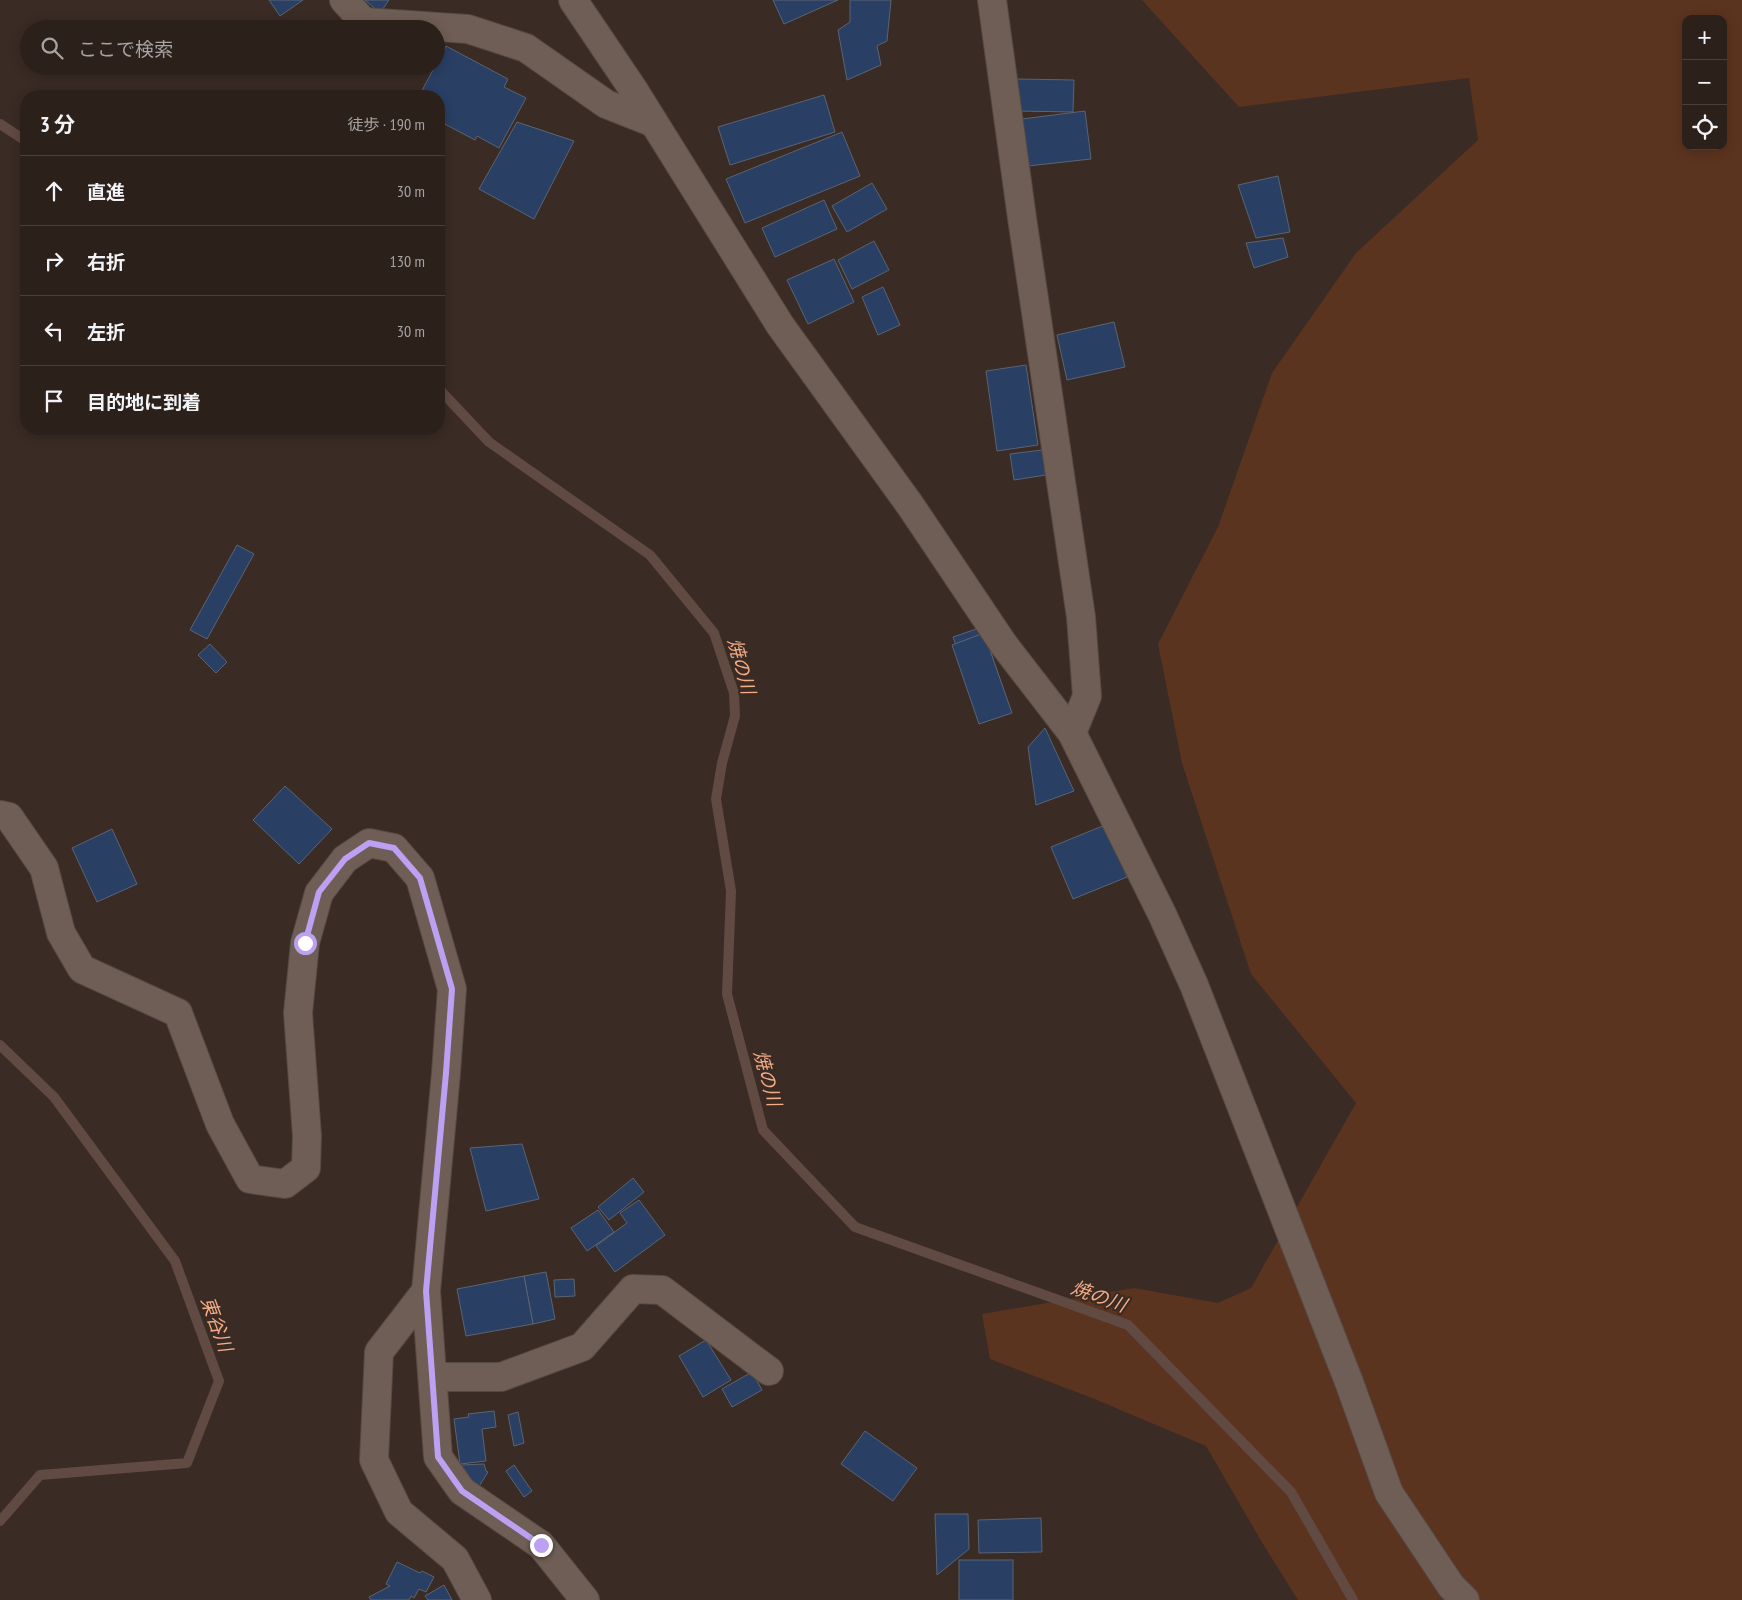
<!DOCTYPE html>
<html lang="ja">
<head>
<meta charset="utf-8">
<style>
  body { margin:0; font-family:"PT Sans Narrow","Noto Sans JP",sans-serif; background:#342824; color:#f1f3f6 }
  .controls { position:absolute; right:15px; top:15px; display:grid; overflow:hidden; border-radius:10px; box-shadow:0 2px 12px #0003 }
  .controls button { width:45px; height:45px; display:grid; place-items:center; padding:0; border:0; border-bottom:1px solid #483e3a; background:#2c201b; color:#f1f3f6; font:25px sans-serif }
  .stop { position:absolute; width:15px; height:15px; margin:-11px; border:4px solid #bca0f2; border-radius:50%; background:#fff }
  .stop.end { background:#bca0f2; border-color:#fff; box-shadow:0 1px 5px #0008 }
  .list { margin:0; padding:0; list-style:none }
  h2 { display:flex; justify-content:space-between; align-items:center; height:65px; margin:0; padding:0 20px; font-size:21px }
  h2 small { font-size:16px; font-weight:400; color:#a6a3a3 }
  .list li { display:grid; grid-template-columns:32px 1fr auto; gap:15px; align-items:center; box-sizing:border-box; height:70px; padding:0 20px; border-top:1px solid #483e3a }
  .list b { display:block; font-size:19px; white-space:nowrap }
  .list em { font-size:16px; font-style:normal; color:#a6a3a3 }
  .icon { flex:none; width:28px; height:28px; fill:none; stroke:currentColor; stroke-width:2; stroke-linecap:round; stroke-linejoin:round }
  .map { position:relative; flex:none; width:1742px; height:1600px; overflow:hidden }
  .search { position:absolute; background:#2c201b; box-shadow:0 2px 12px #0003; left:20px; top:20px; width:425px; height:55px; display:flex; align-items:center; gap:12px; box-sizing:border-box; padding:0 18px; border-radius:28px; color:#a6a3a3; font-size:19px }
  .panel { position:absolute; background:#2c201b; box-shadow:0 2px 12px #0003; left:20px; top:90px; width:425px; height:345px; border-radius:20px }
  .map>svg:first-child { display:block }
  .green { fill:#5b341f; fill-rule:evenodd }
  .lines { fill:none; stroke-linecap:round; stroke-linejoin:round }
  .stream { stroke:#614a42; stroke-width:10 }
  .building { fill:#293f64; stroke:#5b6473 }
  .street-casing { stroke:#564943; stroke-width:30 }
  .street { stroke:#6f5e55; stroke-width:28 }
  .route { stroke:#bca0f2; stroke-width:6 }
  .labels { text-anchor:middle; stroke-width:4.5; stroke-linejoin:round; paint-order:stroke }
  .water-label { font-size:19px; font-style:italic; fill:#f4ac86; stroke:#3a2b24 }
</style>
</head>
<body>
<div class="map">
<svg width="1742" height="1600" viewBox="0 0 1742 1600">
  <rect width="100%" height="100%" fill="#3a2b24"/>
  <path class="green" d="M1142 0H1742V1600H1298L1263 1544 1206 1446 1092 1398 990 1359 982 1314 1134 1288 1218 1303 1251 1288 1356 1103 1251 974 1182 763 1158 644 1218 527 1272 373 1356 253 1478 140 1469 78 1239 107ZM1686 19H1723V146H1686Z"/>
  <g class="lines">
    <g class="stream">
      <polyline points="0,124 26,141"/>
      <polyline points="439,389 489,442 650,555 714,633 734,693 735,716 722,763 716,799 731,891 727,994 763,1130 855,1227 1128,1325 1291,1492 1353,1600"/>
      <polyline points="0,1045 54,1097 175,1261 219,1381 187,1463 40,1475 0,1521"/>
    </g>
  </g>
  <g class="building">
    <polygon points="269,0 303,0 280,16"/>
    <polygon points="365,0 389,0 380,13"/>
    <polygon points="773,0 838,0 784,24"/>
    <polygon points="850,0 891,0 887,41 877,46 881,65 847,80 838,30 850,22"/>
    <polygon points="446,46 508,79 504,87 526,98 499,148 477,136 475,140 439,121 439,96 419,96"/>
    <polygon points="1017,79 1074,80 1073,112 1017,111"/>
    <polygon points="824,95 835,132 730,165 718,127"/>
    <polygon points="1085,111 1091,159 1028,166 1022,119"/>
    <polygon points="517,122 574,141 534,219 479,189"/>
    <polygon points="842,132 860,176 745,223 726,179"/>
    <polygon points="1278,176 1290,232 1256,238 1238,185"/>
    <polygon points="872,183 887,209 847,232 832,206"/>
    <polygon points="824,200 837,229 775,257 762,228"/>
    <polygon points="1283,238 1288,257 1254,268 1246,243"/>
    <polygon points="874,241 889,270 852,289 838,260"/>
    <polygon points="834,259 854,302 808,324 787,280"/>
    <polygon points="883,287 900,325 878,335 862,297"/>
    <polygon points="1114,322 1125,367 1067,380 1057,335"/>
    <polygon points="1026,365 1038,445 997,451 986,371"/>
    <polygon points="1042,450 1046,475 1014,480 1010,454"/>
    <polygon points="237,545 254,554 207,639 190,630"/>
    <polygon points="982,627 1010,709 982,719 953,637"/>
    <polygon points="984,633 1012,713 979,724 952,645"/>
    <polygon points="210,644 227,662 216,673 198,655"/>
    <polygon points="1045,728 1074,791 1036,805 1028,747"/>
    <polygon points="285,786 332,829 299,864 253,820"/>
    <polygon points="1105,825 1127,877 1073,899 1051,847"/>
    <polygon points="112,829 137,884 97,902 72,848"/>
    <polygon points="522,1144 539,1199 486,1211 470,1148"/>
    <polygon points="633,1178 644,1192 609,1220 598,1207"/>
    <polygon points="639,1200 665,1235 615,1272 596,1246 627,1223 620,1213"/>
    <polygon points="598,1210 614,1232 587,1251 571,1228"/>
    <polygon points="546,1272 555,1319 533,1324 524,1276"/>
    <polygon points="524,1276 533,1324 466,1336 457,1289"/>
    <polygon points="574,1279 575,1296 555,1297 554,1280"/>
    <polygon points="706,1340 731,1380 703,1397 679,1356"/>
    <polygon points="752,1372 762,1390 732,1407 722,1389"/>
    <polygon points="494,1411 496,1427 482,1429 486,1461 460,1464 454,1419 469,1417 468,1414"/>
    <polygon points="518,1412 524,1443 514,1446 508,1415"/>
    <polygon points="865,1431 917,1468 893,1501 841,1464"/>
    <polygon points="484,1464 486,1471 488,1472 478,1488 459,1468 462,1465"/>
    <polygon points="514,1465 532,1491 524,1497 506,1471"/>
    <polygon points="935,1514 968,1514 969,1549 937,1575"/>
    <polygon points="1041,1518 1042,1552 979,1553 978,1520"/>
    <rect x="959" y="1560" width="54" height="40"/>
    <polygon points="397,1562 420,1573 422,1571 434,1577 426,1592 419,1589 414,1598 411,1596 409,1600 371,1600 369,1597 390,1586 386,1584"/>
    <polygon points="444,1585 452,1600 428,1600 425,1596"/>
  </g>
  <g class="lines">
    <g class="street-casing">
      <g id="street">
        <polyline points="344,0 364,22 468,29 526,48 606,104 654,123"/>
        <polyline points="573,0 633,89 780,325 910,505 1004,645 1072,733 1162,914 1194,985 1349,1382 1389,1493 1451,1586 1465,1600"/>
        <polyline points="992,0 1022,218 1081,617 1087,696 1072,733"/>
        <polyline points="0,815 9,817 44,868 61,933 82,969 178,1013 220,1124 250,1179 285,1184 306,1168 307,1136 298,1013 305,943 319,893 345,859 369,843 394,848 420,878 452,989 446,1073 426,1291 438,1457 462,1491 541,1545 585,1600"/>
        <polyline points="426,1291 379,1352 374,1460 399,1512 455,1559 477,1600"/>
        <polyline points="433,1377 501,1377 582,1347 633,1289 662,1290 769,1371"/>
      </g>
    </g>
    <use href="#street" class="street"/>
  </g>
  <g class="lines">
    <polyline class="route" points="305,943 319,892 345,859 369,843 394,848 420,878 452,989 446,1073 426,1291 438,1457 462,1491 541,1545"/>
  </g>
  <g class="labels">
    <g class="water-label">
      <text transform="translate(742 666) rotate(75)" y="7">焼の川</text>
      <text transform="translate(768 1078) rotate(75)" y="7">焼の川</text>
      <text transform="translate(1099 1296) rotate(20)" y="7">焼の川</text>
      <text transform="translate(217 1324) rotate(70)" y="7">東谷川</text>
    </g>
  </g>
</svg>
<div class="controls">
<button>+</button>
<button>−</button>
<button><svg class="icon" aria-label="locate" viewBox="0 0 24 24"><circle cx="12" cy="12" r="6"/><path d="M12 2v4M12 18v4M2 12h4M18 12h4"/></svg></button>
</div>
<div class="stop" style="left:305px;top:943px"></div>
<div class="stop end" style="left:541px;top:1545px"></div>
<div class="search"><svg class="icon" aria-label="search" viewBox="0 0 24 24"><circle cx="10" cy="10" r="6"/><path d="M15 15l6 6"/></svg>ここで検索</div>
<section class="panel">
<h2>3 分<small>徒歩 · 190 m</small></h2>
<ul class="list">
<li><svg class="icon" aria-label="ahead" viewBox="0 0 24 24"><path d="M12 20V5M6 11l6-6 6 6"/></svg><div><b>直進</b></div><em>30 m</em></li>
<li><svg class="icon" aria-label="right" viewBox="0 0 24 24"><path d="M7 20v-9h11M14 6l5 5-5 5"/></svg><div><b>右折</b></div><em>130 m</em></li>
<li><svg class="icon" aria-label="left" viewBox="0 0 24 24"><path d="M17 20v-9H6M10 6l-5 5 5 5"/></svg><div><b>左折</b></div><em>30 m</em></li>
<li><svg class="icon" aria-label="arrive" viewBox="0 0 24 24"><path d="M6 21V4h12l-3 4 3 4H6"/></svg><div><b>目的地に到着</b></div></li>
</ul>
</section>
</div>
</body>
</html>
